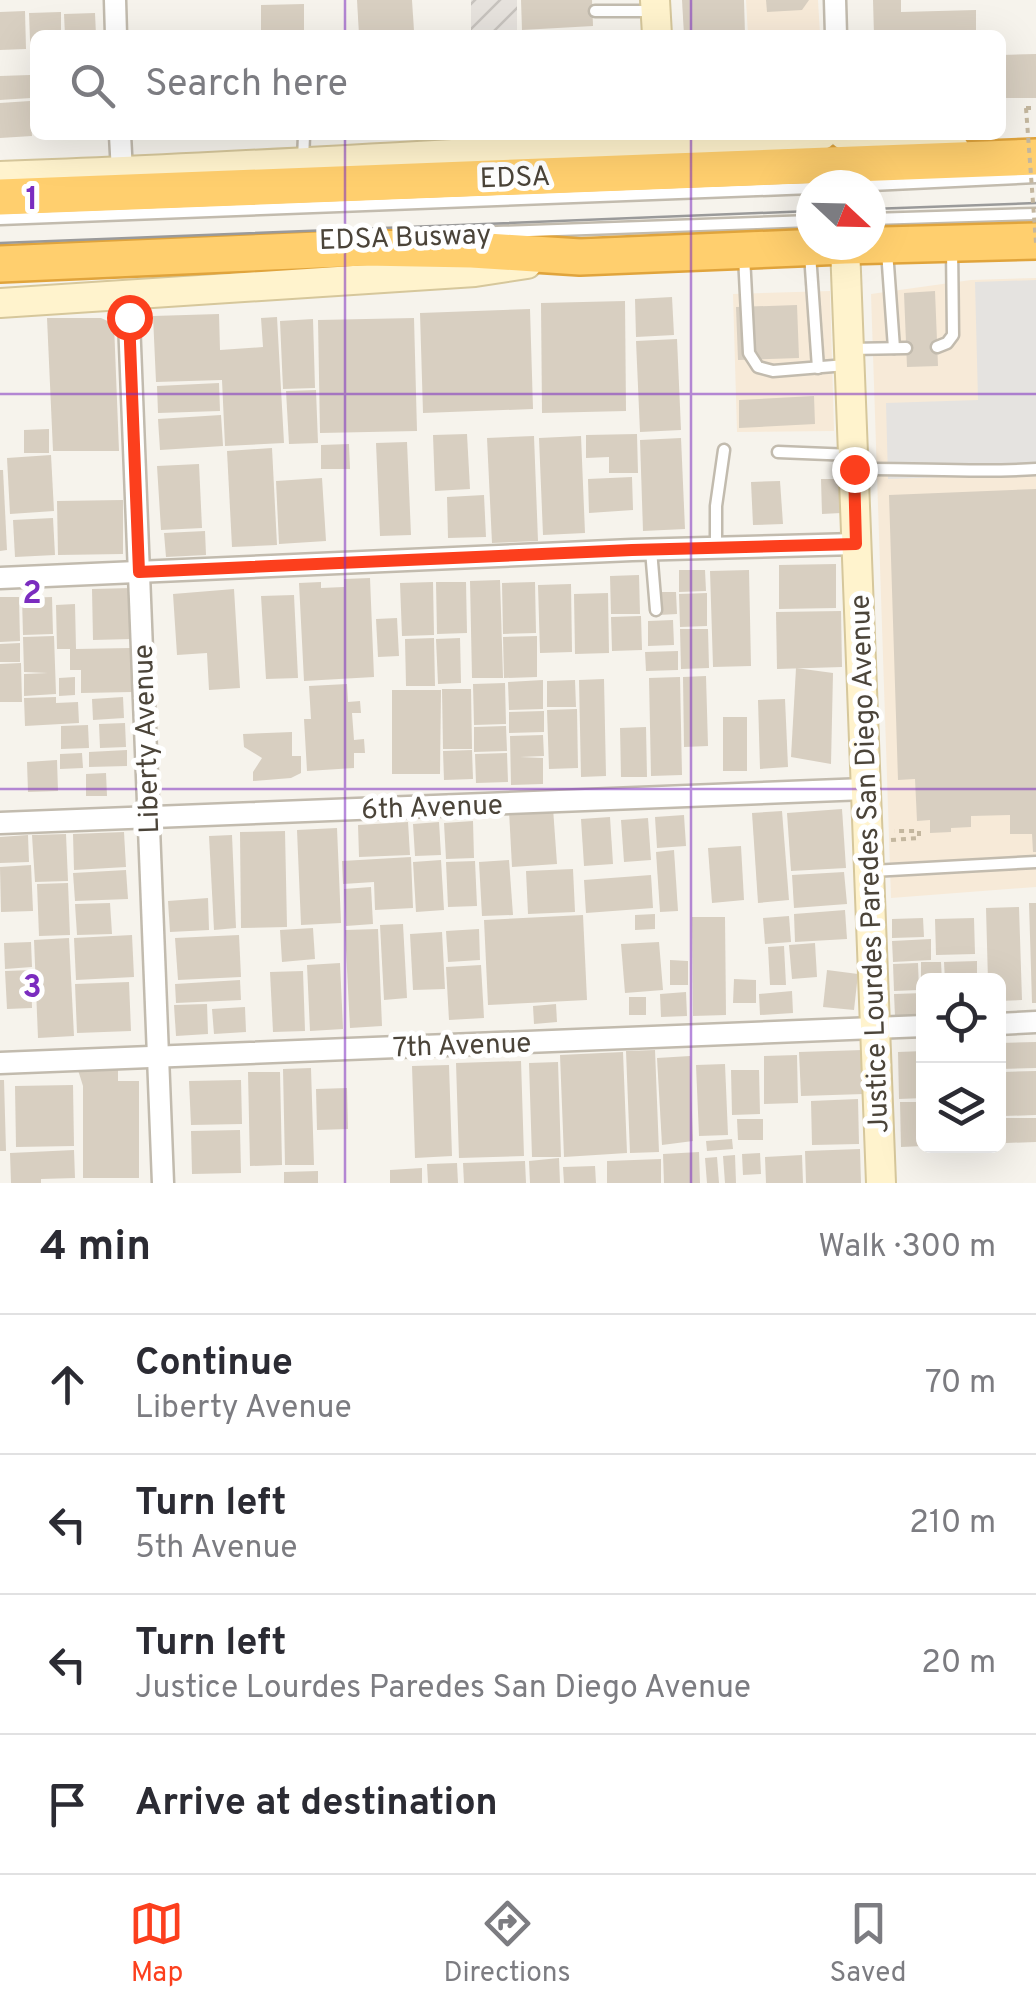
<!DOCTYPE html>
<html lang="en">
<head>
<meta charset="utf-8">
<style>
  body { margin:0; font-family:Overpass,sans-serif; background:#f2f2f3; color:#2b2b33 }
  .controls { position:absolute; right:30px; bottom:30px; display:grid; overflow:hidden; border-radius:15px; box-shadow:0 10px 40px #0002 }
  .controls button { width:90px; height:90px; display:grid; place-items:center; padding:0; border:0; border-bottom:2px solid #e1e1e2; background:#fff; color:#2b2b33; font:50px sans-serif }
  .compass { position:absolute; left:796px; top:170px; width:90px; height:90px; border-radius:50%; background:#fff; box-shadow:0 10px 40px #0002; rotate:112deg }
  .stop { position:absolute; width:30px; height:30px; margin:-22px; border:8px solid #fc3f1d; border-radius:50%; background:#fff }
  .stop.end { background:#fc3f1d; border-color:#fff; box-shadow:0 2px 10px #0008 }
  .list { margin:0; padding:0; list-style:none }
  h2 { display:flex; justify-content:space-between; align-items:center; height:130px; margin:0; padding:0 40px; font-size:42px }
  h2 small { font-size:32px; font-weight:400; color:#7c7c81 }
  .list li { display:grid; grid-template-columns:65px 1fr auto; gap:30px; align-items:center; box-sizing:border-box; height:140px; padding:0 40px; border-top:2px solid #e1e1e2 }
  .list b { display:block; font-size:38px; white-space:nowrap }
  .list p { margin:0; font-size:32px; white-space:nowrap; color:#7c7c81 }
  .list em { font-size:32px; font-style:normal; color:#7c7c81 }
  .icon { flex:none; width:55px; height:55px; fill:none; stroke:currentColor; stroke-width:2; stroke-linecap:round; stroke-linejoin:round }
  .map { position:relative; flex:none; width:1036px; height:1183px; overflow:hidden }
  .search { position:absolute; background:#fff; box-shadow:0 10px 40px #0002; left:30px; right:30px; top:30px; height:110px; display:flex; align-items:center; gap:25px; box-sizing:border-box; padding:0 35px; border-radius:15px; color:#7c7c81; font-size:38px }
  .sheet { height:690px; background:#fff }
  nav { display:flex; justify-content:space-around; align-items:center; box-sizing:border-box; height:140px; border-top:2px solid #e1e1e2; background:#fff; font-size:28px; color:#7c7c81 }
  nav a { display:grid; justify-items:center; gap:5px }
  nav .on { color:#fc3f1d }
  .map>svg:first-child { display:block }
  .commercial { fill:#f7ead8 }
  .industrial { fill:url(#industrial-furrows) }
  .parking { fill:#e5e3e0 }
  .building { fill:#d8cfc1 }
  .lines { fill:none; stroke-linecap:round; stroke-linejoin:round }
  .lane-casing { stroke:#c2bbae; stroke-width:15 }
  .street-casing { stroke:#c2bbae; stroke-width:25 }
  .secondary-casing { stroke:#d6c79b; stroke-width:32 }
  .highway-casing { stroke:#e0a43c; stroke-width:40 }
  .path { stroke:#c4b79f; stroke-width:4; stroke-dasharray:5 5; stroke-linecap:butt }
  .lane { stroke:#fff; stroke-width:10 }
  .street { stroke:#fff; stroke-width:20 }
  .secondary { stroke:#fff3cd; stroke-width:28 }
  .highway { stroke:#ffcf6e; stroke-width:35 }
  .tram { stroke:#9a9a9a; stroke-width:2.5 }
  .path-bridge { stroke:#c4b79f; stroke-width:4; stroke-dasharray:5 5; stroke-linecap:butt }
  .route { stroke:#fc3f1d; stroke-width:12 }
  .grid { fill:none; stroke:#7b2cbf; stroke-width:2.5; stroke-opacity:0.55 }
  .labels { text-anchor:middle; stroke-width:10; stroke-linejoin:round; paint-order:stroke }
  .street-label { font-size:28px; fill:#4b4439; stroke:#fff }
  .grid-label { font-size:32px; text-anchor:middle; font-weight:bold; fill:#7b2cbf; stroke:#fff; stroke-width:10; stroke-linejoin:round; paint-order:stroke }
</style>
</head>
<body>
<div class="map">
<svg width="1036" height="1183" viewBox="0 0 1036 1183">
  <defs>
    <pattern id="industrial-furrows" width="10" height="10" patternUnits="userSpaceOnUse" patternTransform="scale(2.5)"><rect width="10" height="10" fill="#e6e2dd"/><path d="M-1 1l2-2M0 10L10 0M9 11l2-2" fill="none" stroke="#c7c3be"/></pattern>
  </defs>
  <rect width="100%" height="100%" fill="#f6f3ec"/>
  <g class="commercial">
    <polygon points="746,0 818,0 820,35 748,35"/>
    <polygon points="1036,278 1036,887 891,898 871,294 971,280"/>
    <polygon points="830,291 834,431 737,432 733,294"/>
  </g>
  <rect class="industrial" x="471" y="0" width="46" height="35"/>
  <polygon class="parking" points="1036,280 1036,474 888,479 886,403 978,400 975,282"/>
  <g class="building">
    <polygon points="357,0 412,0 414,31 359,35"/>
    <polygon points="521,0 592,0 593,26 522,30"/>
    <polygon points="682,0 744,0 745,35 684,35"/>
    <polygon points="766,0 809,0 802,10 767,12"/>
    <polygon points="873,0 901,0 901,12 976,10 976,35 874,35"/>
    <polygon points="304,4 304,35 261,35 261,5"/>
    <polygon points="25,11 26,49 0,50 0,12"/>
    <polygon points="61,12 61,35 35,35 35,67 31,67 29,13"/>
    <polygon points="95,13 96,35 65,35 64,14"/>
    <polygon points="1036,54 1036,98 1001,98 1001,55"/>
    <polygon points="30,75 31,98 0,100 0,76"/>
    <polygon points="30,101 32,136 0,138 0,103"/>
    <polygon points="935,291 938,366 907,367 904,293"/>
    <polygon points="672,297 674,335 636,337 635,299"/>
    <polygon points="625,301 626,411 542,413 541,303"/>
    <polygon points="797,305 799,358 738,360 736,307"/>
    <polygon points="530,309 533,409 423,413 420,313"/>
    <polygon points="219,314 220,350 263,347 261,318 277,317 284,443 225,446 222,380 156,382 153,316"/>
    <polygon points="47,318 101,318 114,324 119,451 53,451"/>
    <polygon points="414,318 417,431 320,433 318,320"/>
    <polygon points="313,319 315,388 283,389 280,321"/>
    <polygon points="677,339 681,430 640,432 636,341"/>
    <polygon points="219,383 220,411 158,413 157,386"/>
    <polygon points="316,390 318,443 289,444 286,391"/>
    <polygon points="814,396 815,424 739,428 739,400"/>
    <polygon points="221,415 223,446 160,450 158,419"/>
    <polygon points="49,429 49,453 24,453 24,430"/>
    <polygon points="467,434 470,489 435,491 433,435"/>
    <polygon points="637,434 638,473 609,473 609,457 586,458 586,435"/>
    <polygon points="534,436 538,541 492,543 487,438"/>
    <polygon points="581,436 585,533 543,535 539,438"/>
    <polygon points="681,438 685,529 643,531 640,440"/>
    <polygon points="407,442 411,535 380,536 376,443"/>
    <polygon points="349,444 350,469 321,469 321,445"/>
    <polygon points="272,448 277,545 232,547 227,451"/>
    <polygon points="51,455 54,511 10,514 7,458"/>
    <polygon points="199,464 202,528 161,530 157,466"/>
    <polygon points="0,470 3,470 7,550 0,551"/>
    <polygon points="632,477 633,510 589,513 588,479"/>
    <polygon points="322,478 326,541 279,544 276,481"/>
    <polygon points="821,479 840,479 841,513 822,514"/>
    <polygon points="780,481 783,524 753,525 751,482"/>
    <polygon points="1036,489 1036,852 1033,852 1032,834 1010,834 1010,815 971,816 971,827 951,828 951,832 930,833 930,820 917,821 915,779 898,780 889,495"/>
    <polygon points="484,495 486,537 448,538 447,497"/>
    <polygon points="123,500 123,554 58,555 57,501"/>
    <polygon points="53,518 55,555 15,557 13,520"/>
    <polygon points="205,531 206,555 166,557 164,533"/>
    <polygon points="836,564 836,608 779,609 779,565"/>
    <polygon points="679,570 705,570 706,591 679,592"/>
    <polygon points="749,570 751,666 713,667 710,571"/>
    <polygon points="639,575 640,614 611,614 610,576"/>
    <polygon points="370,578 374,677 304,681 299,583 321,582 321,588 344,587 344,579"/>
    <polygon points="500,580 503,678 472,678 470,581"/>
    <polygon points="433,582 434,635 402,636 400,583"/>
    <polygon points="436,582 466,582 467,633 437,634"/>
    <polygon points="535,582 536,633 503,634 502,583"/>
    <polygon points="571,584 572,652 540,653 538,585"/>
    <polygon points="131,588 132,639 93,640 92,589"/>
    <polygon points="234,589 240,688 209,690 207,653 177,655 173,594"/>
    <polygon points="659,592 676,592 677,614 659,615"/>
    <polygon points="608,593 609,653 575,654 574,594"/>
    <polygon points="707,593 707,626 680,627 679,594"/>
    <polygon points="294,595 298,678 266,679 261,596"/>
    <polygon points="0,597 19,597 20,641 0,642"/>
    <polygon points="52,597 53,634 23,635 22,598"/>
    <polygon points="75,604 76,649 131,648 132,692 81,693 81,670 70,670 70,649 57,649 56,605"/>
    <polygon points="841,611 842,667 777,669 776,612"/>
    <polygon points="641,616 642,650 612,651 611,617"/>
    <polygon points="397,618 399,656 378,657 376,619"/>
    <polygon points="673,620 674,645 648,646 648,621"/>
    <polygon points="680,629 708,629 709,668 681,669"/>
    <polygon points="54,636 56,694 24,696 24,674 48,673 24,672 23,637"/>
    <polygon points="537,636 537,677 504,678 503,637"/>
    <polygon points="434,638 435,686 406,686 405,639"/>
    <polygon points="460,638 461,683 438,684 436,639"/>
    <polygon points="20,643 20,662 0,662 0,644"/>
    <polygon points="678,651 678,670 646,671 645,652"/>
    <polygon points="21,663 22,702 0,702 0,664"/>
    <polygon points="796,668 833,673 831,764 791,757"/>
    <polygon points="706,676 708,746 684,747 683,677"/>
    <polygon points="75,677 75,695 59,696 59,678"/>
    <polygon points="680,677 682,775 651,776 649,678"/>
    <polygon points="604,679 606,776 581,777 579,680"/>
    <polygon points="543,680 543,709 509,710 508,682"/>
    <polygon points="575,680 576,707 547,707 547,681"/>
    <polygon points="505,683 506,724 474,725 473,684"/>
    <polygon points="347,684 348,702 360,701 361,713 352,713 354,740 364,739 365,753 354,753 354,768 307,771 304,719 311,719 309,686"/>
    <polygon points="442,689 471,689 472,749 443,749"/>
    <polygon points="392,690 441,690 440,774 392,774"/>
    <polygon points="56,697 56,703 78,702 79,723 25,726 24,698"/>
    <polygon points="123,697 124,718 93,720 92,699"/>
    <polygon points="785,699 788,767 760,769 758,700"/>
    <polygon points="577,709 578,768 549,769 547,710"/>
    <polygon points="544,711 544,732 509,733 509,712"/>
    <rect x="723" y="717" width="24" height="54"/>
    <polygon points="125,723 126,747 100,748 99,724"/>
    <polygon points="88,725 89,748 61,749 61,726"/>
    <polygon points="506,726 507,751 474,752 474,727"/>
    <polygon points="646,727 647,777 621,777 620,728"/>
    <polygon points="292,732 292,756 301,756 301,773 291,778 253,781 253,772 262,758 244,747 243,734"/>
    <polygon points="543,735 544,756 520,757 543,758 543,784 511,785 510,736"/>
    <polygon points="127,750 127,766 89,767 89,752"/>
    <polygon points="472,750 473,779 444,780 443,751"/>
    <polygon points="82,753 83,768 60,769 60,754"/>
    <polygon points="507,753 508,782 476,783 475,754"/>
    <polygon points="57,760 58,791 28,792 27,762"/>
    <polygon points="106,773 107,796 86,796 86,774"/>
    <polygon points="553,808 557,864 512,867 509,811"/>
    <polygon points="842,809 846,868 791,871 787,813"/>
    <polygon points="782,811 789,900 758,903 752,813"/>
    <polygon points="684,815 686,846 657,848 655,817"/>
    <polygon points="610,817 613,864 584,866 581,819"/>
    <polygon points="648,818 651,860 624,862 621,820"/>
    <polygon points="473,821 474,858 446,859 444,823"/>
    <polygon points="408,822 410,855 359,857 358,825"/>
    <polygon points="439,822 441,855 415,856 413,824"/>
    <polygon points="337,828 341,923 301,925 297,830"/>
    <polygon points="285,831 287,927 241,928 240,832"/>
    <polygon points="124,832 126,867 74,870 73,834"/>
    <polygon points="66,834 68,881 35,882 32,835"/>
    <polygon points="28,835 29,862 0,863 0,837"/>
    <polygon points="232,835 236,928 214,930 209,836"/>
    <polygon points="741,846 744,900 712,903 708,848"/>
    <polygon points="674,850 678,911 660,912 656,852"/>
    <polygon points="411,857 413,908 375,910 374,882 343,884 342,861"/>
    <polygon points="441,860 444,910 416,912 413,862"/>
    <polygon points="509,860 513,915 482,916 479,862"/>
    <polygon points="475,861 477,906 448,907 446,862"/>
    <polygon points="31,865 33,911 1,912 0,867"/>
    <polygon points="573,869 575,912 528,914 526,871"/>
    <polygon points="126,870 128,899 75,901 73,873"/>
    <polygon points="844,872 847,904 794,908 792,875"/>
    <polygon points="651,875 653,908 586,913 584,880"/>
    <polygon points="68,883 70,935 39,936 37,884"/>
    <polygon points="371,887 373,924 346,926 344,889"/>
    <polygon points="208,898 209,930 170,932 168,901"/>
    <polygon points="110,903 112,934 77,935 75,904"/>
    <polygon points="1029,903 1036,903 1036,1003 1032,1003"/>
    <polygon points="1019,907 1022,1000 998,1001 998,981 988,981 986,908"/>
    <polygon points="845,910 847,939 795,942 794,914"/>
    <polygon points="655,914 655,929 635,930 635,915"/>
    <polygon points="583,915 587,1000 488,1005 484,920"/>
    <polygon points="789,916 791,942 765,944 763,918"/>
    <polygon points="692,917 725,917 726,1015 693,1016"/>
    <polygon points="923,918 924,937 892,938 892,919"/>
    <polygon points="974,918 975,954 936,955 935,919"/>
    <polygon points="403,924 407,998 384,1000 380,925"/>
    <polygon points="313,928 315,959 282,962 280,930"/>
    <polygon points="378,929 382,1026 350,1028 345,930"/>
    <polygon points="479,929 480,960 448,962 446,931"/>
    <polygon points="442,932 445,989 413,990 410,934"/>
    <polygon points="132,935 134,977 76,980 74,938"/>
    <polygon points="239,935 241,977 178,980 175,938"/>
    <polygon points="69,938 74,1036 38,1038 34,940"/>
    <polygon points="931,939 931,960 893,962 892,941"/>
    <polygon points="31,942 32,967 5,969 4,943"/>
    <polygon points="659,942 663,990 625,993 621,944"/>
    <polygon points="815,943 817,977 792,979 789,945"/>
    <polygon points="784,946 786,985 770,985 768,947"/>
    <polygon points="670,960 688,961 688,985 670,985"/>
    <polygon points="977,961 977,981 945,981 944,962"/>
    <polygon points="921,962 941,962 942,981 921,981"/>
    <polygon points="340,963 343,1029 310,1031 307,965"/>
    <polygon points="918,963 919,990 894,991 893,964"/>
    <polygon points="481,965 484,1018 449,1020 446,967"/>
    <polygon points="31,970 32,1008 7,1009 5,971"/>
    <polygon points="827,970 858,974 854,1010 823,1007"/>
    <polygon points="303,971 305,1031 273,1032 270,972"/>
    <polygon points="734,979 756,980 756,1003 733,1003"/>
    <polygon points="240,980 241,1000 176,1003 175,984"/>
    <polygon points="129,982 131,1031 77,1033 75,984"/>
    <polygon points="792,991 793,1013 760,1015 759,994"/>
    <polygon points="686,992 687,1016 661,1017 660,994"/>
    <polygon points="924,993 924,1015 895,1016 894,994"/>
    <rect x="629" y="997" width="17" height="18"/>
    <polygon points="207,1004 208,1034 176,1036 174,1005"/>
    <polygon points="556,1004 557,1022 534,1024 533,1006"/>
    <polygon points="245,1007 246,1032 214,1034 212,1009"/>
    <polygon points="1036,1042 1036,1068 1000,1069 999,1043"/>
    <polygon points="655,1050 659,1152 630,1153 626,1051"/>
    <polygon points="863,1050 864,1094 801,1096 799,1052"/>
    <polygon points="924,1051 924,1098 899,1099 898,1052"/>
    <polygon points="623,1052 627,1153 564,1157 560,1055"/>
    <polygon points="797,1055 798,1103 764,1104 764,1056"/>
    <polygon points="690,1056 693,1141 662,1145 657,1058"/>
    <polygon points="521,1061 524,1156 459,1158 456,1063"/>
    <polygon points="558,1062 561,1157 532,1157 529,1063"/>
    <polygon points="725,1064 728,1135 699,1136 696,1065"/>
    <polygon points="449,1065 452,1156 415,1158 412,1066"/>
    <polygon points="311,1068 314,1165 285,1165 283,1069"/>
    <polygon points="78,1070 118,1070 118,1081 139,1081 139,1178 83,1178 83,1086"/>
    <polygon points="731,1070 759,1070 760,1114 732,1115"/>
    <polygon points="1036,1071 1036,1115 1004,1116 1003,1072"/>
    <polygon points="248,1072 280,1072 282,1165 250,1166"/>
    <polygon points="0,1080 4,1080 6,1151 0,1151"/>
    <polygon points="241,1080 242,1124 191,1125 189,1081"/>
    <polygon points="73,1085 74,1146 16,1147 15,1086"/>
    <polygon points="347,1088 348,1129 317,1130 316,1089"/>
    <polygon points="858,1099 859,1144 812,1145 811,1101"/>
    <polygon points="900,1102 924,1102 924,1146 901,1147"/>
    <polygon points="1005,1118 1036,1118 1036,1142 1006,1143"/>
    <polygon points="737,1119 763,1119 763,1140 738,1140"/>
    <polygon points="240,1130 241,1173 192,1174 191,1131"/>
    <polygon points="732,1139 733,1149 707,1151 706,1141"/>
    <polygon points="860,1149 861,1183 806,1183 805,1151"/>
    <polygon points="74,1150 75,1178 41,1179 41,1183 11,1183 10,1153"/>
    <polygon points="699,1152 700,1183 664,1183 663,1154"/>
    <polygon points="760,1153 761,1174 743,1175 742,1154"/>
    <polygon points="735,1155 736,1183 725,1183 723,1156"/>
    <polygon points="802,1155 803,1183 766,1183 765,1157"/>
    <polygon points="717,1157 719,1183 707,1183 705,1158"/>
    <polygon points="559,1158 560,1183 530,1183 529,1161"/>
    <polygon points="661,1159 661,1183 607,1183 607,1161"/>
    <polygon points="525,1161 526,1183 464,1183 463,1163"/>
    <polygon points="457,1163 458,1183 428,1183 427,1164"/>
    <polygon points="595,1166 596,1183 564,1183 563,1167"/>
    <polygon points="422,1168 422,1183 390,1183 390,1170"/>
    <polygon points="318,1171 318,1183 284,1183 284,1172"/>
  </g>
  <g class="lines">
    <g class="lane-casing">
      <g id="lane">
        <polyline points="595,11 654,11"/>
        <polyline points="303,161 304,135"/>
        <polyline points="871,185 1036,177"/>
        <polyline points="0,219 811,188"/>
        <polyline points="871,219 1036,214"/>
        <polyline points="471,233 811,221"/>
        <polyline points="887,251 894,348"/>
        <polyline points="810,254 818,368"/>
        <polyline points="744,256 749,353 758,367 773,371 846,365"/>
        <polyline points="937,347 947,343 953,335 952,247"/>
        <polyline points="850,349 906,348"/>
        <polyline points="778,452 852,455"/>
        <path d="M857 469C917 468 977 473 1036 469"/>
        <polyline points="716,548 716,506 724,450"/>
        <polyline points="651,550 656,610"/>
        <polyline points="872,871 1036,862"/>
      </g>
    </g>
    <g class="street-casing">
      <g id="street">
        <polyline points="115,0 116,35"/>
        <polyline points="835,0 836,35"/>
        <polyline points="120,135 122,172"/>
        <polyline points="128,295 163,1183"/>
        <polyline points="0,578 632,550 856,544"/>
        <polyline points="0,823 865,789"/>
        <polyline points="998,1024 1036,1022"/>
        <polyline points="0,1063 924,1026"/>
      </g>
    </g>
    <g class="secondary-casing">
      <g id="secondary">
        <polyline points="655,0 657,35"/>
        <polyline points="844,135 954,148"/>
        <path d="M0 176C274 167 548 146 822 135"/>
        <polyline points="845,246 881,1183"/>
        <polyline points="0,303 475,272 527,264"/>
      </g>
    </g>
    <g class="highway-casing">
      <g id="highway">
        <polyline points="0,197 1036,157"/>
        <polyline points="0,264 364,248 472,250 580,257 845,246 1036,241"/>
      </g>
    </g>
    <g class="path">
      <polyline points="1026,108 1036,108"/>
      <polyline points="891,840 919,838 919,831 894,831"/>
    </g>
    <use href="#lane" class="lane"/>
    <use href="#street" class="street"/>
    <use href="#secondary" class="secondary"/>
    <use href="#highway" class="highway"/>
    <g class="tram">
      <polyline points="871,209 1036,203"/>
      <polyline points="0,243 811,211"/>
    </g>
    <polyline class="path-bridge" points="1026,108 1036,243"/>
  </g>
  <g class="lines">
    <polyline class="route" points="129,317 139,572 632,550 856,544 854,469"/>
  </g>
  <path class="grid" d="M345 0V35M691 0V35M345 135V1183M691 135V1183M0 394H1036M0 789H1036"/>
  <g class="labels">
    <g class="street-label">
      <text transform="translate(515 176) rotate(-2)" y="10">EDSA</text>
      <text transform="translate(405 236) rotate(-2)" y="10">EDSA Busway</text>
      <text transform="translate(145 739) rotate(-92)" y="10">Liberty Avenue</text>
      <text transform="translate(432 806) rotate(-2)" y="10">6th Avenue</text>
      <text transform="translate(868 864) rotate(-92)" y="10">Justice Lourdes Paredes San Diego Avenue</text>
      <text transform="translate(462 1044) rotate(-2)" y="10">7th Avenue</text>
    </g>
  </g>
  <g class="grid-label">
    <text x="32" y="209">1</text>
    <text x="32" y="603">2</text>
    <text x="32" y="997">3</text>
  </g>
</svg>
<div class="controls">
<button><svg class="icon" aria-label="locate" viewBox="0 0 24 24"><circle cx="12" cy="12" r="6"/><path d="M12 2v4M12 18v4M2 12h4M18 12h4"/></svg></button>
<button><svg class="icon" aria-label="layers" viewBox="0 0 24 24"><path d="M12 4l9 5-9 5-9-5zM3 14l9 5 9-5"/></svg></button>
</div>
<svg class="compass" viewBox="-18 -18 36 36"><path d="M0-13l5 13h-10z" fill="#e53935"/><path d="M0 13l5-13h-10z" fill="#7c7c81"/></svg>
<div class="stop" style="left:129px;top:317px"></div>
<div class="stop end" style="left:854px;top:469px"></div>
<div class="search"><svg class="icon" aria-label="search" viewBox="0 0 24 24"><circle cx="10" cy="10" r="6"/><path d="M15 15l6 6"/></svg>Search here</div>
</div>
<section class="sheet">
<h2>4 min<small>Walk · 300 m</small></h2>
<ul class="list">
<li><svg class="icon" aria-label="ahead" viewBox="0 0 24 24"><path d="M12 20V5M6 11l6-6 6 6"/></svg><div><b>Continue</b><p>Liberty Avenue</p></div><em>70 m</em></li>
<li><svg class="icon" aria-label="left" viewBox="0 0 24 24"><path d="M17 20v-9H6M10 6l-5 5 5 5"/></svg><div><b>Turn left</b><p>5th Avenue</p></div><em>210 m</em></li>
<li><svg class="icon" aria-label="left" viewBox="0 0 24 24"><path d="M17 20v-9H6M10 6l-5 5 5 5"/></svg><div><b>Turn left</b><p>Justice Lourdes Paredes San Diego Avenue</p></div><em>20 m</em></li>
<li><svg class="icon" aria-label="arrive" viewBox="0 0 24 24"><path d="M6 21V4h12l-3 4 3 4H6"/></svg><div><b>Arrive at destination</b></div></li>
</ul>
</section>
<nav>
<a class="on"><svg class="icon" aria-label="map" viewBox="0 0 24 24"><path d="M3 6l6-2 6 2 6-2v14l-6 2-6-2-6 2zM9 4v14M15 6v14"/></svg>Map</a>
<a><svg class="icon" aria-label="directions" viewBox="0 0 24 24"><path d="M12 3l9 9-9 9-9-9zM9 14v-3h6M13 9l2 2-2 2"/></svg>Directions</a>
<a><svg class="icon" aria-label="saved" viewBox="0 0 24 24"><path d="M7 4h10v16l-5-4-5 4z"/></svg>Saved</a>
</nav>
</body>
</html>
